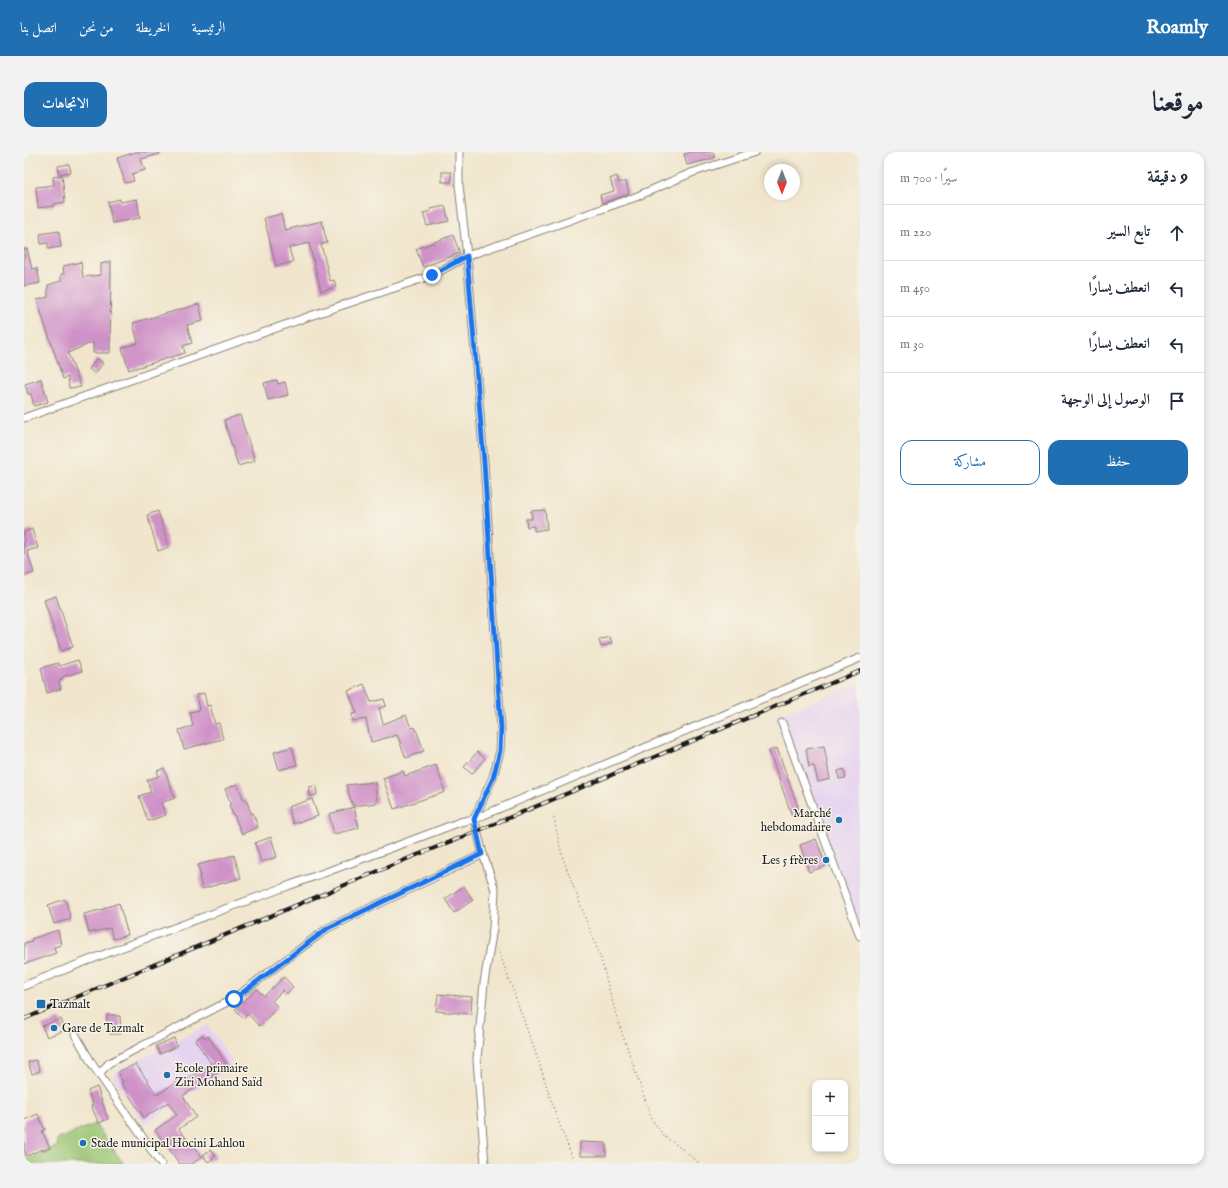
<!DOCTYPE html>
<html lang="ar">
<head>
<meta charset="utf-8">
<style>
  body { margin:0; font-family:"IM FELL English",Amiri,serif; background:#f2f2f3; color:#1f2937; direction:rtl }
  .controls { position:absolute; right:12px; bottom:12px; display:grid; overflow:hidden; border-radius:8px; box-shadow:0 2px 6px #0003 }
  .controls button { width:36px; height:36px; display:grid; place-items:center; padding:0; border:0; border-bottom:1px solid #e0e1e3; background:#fff; color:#1f2937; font:20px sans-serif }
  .compass { position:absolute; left:740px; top:12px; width:36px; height:36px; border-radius:50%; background:#fff; box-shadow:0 2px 6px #0003; rotate:180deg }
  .stop { position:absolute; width:12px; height:12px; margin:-9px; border:3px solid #1a73e8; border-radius:50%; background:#fff }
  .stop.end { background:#1a73e8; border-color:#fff; box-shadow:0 1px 4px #0008 }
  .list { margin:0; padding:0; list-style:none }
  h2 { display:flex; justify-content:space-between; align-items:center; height:52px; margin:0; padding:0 16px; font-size:17px }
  h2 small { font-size:13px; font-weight:400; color:#747a83 }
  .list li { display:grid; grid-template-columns:26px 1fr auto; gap:12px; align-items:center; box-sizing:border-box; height:56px; padding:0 16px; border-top:1px solid #e0e1e3 }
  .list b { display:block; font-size:15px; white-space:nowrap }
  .list em { font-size:13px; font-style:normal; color:#747a83 }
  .actions { display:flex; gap:8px; padding:12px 16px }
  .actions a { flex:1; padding:9px 0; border:1px solid #1f6fb2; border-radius:12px; text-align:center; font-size:14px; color:#1f6fb2 }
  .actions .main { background:#1f6fb2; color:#fff }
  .icon { flex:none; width:22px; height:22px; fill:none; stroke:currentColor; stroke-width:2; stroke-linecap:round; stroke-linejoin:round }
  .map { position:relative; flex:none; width:836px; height:1012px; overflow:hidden; direction:ltr; border-radius:12px }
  header { display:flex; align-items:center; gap:24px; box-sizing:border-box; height:56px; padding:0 20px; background:#1f6fb2; color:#fff }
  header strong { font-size:19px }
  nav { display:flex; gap:22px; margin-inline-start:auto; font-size:14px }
  .intro { display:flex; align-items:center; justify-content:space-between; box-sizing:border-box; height:96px; padding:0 24px }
  h1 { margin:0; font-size:28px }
  .button { padding:10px 18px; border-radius:12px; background:#1f6fb2; color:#fff; font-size:14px; font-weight:700 }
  main { display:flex; gap:24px; padding:0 24px }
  aside { flex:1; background:#fff; border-radius:12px; box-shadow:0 2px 6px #0003 }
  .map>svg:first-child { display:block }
  .built { fill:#e6d3f0 }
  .green { fill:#9ac572; stroke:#5b7047 }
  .building { fill:#cf92c8 }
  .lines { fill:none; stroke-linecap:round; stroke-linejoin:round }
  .street-casing { stroke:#868174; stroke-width:9 }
  .path { stroke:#868174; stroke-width:1.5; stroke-dasharray:1 3; stroke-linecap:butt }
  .street { stroke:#fff; stroke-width:7 }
  .rail-casing { stroke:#1c1c1c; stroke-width:4 }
  .rail { stroke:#f7f3e8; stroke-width:2.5; stroke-dasharray:8; stroke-linecap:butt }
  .route { stroke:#1a73e8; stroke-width:5 }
  .poi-dot { fill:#1f6fb2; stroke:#f7f3e8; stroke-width:1.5 }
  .labels { text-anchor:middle; stroke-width:3; stroke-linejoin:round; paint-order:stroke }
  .poi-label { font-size:12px; fill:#1c1c1c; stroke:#f7f3e8; text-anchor:start }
</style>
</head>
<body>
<header>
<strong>Roamly</strong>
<nav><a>الرئيسية</a><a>الخريطة</a><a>من نحن</a><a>اتصل بنا</a></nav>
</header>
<div class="intro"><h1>موقعنا</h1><a class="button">الاتجاهات</a></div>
<main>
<aside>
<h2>9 دقيقة<small>سيرًا · 700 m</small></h2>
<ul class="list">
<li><svg class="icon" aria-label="ahead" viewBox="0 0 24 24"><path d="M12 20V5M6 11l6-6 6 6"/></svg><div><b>تابع السير</b></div><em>220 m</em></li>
<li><svg class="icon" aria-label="left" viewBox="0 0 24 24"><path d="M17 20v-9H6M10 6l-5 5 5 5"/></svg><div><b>انعطف يسارًا</b></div><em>450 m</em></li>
<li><svg class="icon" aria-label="left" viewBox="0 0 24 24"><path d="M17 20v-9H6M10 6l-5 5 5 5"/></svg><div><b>انعطف يسارًا</b></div><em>30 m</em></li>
<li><svg class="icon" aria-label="arrive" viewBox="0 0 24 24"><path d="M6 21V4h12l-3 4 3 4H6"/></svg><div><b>الوصول إلى الوجهة</b></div></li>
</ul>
<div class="actions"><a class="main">حفظ</a><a>مشاركة</a></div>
</aside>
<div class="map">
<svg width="836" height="1012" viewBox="0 0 836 1012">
  <rect width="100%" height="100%" fill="#f7f3e8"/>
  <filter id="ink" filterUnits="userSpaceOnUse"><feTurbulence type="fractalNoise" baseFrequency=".025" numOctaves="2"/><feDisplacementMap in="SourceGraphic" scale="8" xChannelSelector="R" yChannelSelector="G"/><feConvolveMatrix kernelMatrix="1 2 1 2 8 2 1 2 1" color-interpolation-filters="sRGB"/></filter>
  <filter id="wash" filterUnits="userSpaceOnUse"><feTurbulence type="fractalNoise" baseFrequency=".012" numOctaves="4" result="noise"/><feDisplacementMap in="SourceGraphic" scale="16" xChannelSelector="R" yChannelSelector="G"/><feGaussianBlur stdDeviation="0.9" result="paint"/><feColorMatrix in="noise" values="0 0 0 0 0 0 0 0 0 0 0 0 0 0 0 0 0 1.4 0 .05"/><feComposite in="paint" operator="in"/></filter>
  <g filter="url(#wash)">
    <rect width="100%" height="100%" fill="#f1e6cd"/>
    <g class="built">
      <polygon points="836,531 836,773 751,564"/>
      <polygon points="184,873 208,909 205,912 207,915 121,972 90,926 91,920"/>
    </g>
    <polygon class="green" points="71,972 100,1012 0,1012 0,1002 3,1008 34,994 32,988"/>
    <g id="blocks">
      <g class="building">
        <polygon points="112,0 135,0 136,2 117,7 121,18 108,22 110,29 101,31 93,6"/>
        <polygon points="668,0 689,0 691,6 663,13 660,2"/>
        <polygon points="45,12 47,20 35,22 34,14"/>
        <rect x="418" y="20" width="9" height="10"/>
        <polygon points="38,23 41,50 30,52 30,54 14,56 12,35 30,33 29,25"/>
        <polygon points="593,24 595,31 602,29 605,42 578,51 576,43 590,39 586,27"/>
        <polygon points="96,47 96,50 113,47 116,66 88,71 84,50"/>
        <polygon points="421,54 425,69 403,74 399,61 407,59 407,57"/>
        <polygon points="257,62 261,78 298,69 303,91 297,92 306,129 310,128 312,135 297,139 285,91 265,96 269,110 252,114 240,66"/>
        <polygon points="35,79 37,95 24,97 24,91 17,92 16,82"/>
        <polygon points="429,83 436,101 399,115 392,97"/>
        <polygon points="0,97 3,97 8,117 13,116 16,131 0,134"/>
        <polygon points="87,109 86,201 69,201 69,190 44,201 57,235 45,236 44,225 39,227 13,148 24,145 24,133 37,129 37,122 40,122 39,114 57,110 59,125 77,123 77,112"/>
        <polygon points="175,152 179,169 163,173 168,191 159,194 161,201 105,218 98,196 114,191 109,171"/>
        <polygon points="73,206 79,211 71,222 65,217"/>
        <polygon points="17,227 24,250 10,254 7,242 4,242 1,232"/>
        <polygon points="253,228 254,232 261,230 264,243 244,248 240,231"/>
        <polygon points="216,263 231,309 214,314 200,268"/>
        <polygon points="521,358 523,377 510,379 510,374 503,375 502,367 508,367 507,359"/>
        <polygon points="134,359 145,395 134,399 123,363"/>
        <polygon points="8,377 14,396 3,399 10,421 0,424 0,380"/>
        <polygon points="32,444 49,495 37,499 20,448"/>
        <polygon points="586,485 588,491 577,495 575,488"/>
        <polygon points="54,508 58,519 38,525 38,528 35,529 37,537 23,541 17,516 34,511 35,514"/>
        <polygon points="340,532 347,550 360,547 362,554 355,556 359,572 382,563 387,576 391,575 400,599 382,606 373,583 347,590 342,567 329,569 328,562 333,561 324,539"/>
        <polygon points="180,541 183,554 186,553 191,572 195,571 199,587 160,597 155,578 169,574 166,560 175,558 172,543"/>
        <polygon points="800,594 806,627 794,630 790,614 785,615 782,597"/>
        <polygon points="268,595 273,613 255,618 250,600"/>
        <polygon points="753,596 776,661 768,664 745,599"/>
        <polygon points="453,600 461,606 448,622 440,615"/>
        <polygon points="412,613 421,640 370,657 359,626 379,619 381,624"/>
        <polygon points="140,616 151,646 137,651 142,663 124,669 115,644 127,640 123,628 135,624 133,619"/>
        <polygon points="820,617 822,626 815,627 814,619"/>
        <polygon points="351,630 353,651 329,654 322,633"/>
        <polygon points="213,632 220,648 222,647 227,661 229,661 234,675 218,682 210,663 209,663 205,653 207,652 201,637"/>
        <polygon points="292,634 293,643 286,644 285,635"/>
        <polygon points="288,647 294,664 269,672 264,655"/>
        <polygon points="330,655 335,676 310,682 305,662"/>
        <polygon points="247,685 253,705 237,710 231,691"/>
        <polygon points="792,687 802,714 785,720 776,693"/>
        <polygon points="210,703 217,726 178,737 175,724 177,724 174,713"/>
        <polygon points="440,734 449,748 430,761 421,747"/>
        <polygon points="41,747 47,767 30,772 24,753"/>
        <polygon points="95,751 104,783 89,787 86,776 65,781 60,762 80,757 80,756"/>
        <polygon points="34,778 37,793 30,795 32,801 0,812 0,791 8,789 7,787"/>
        <polygon points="260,825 269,835 262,842 259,838 248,849 254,855 235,874 224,862 219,866 211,857 233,837 240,844"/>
        <polygon points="414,842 448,845 447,862 412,859"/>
        <polygon points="83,863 92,863 92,864 96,864 97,882 86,882 86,871 83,871"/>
        <polygon points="37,867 41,878 23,885 18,874"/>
        <polygon points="179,883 181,886 184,884 204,914 159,944 172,965 155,977 165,990 166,988 178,1005 168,1012 156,1012 131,978 153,963 144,950 120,966 97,931 99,930 94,920 112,912 133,943 155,928 157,931 187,911 171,888"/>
        <polygon points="150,886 153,894 136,902 132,894"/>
        <polygon points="12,908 16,919 8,922 4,910"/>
        <polygon points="73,935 84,967 75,971 67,954 69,953 64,939"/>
        <polygon points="14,962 21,978 18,979 26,996 19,999 18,997 3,1004 0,998 0,968"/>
        <polygon points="556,990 582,991 582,1004 556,1004"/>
        <polygon points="187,998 192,1004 184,1010 179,1003"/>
      </g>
    </g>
  </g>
  <g filter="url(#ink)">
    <use href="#blocks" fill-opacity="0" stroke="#868174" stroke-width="1"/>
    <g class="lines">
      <g class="street-casing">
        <g id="street">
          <polyline points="435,0 435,33 443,104 460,310 477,577 476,599 469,625 450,667"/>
          <polyline points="0,266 286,164 409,123 443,104 609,46 667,21 731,0"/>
          <polyline points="758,571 836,784"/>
          <polyline points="450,667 836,506"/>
          <path d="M0 834C144 775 291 726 436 670L450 667 459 702 471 738 469 776 460 831 453 907 461 1012"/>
          <polyline points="51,882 70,915 137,1012"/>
          <polyline points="75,922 85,911 209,847 304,776 459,702"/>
        </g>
      </g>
      <g class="path">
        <polyline points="530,666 538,704 577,807 592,863 628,968 640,984 665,1002 676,1012"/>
        <polyline points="474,797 513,905 533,966 551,1012"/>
      </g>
      <use href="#street" class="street"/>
      <g class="rail-casing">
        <polyline id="rail" points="0,867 383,707 458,677 836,519"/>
      </g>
      <use href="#rail" class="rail"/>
    </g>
  </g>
  <g class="lines" filter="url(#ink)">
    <polyline class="route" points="210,847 304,776 458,702 450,667 469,626 476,599 477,577 460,310 443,104 408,123"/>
  </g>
  <g class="poi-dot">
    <circle cx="815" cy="668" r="4"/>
    <circle cx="802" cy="708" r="4"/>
    <rect x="12" y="847" width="10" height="10" rx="2"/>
    <circle cx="30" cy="876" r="4"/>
    <circle cx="143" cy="923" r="4"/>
    <circle cx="59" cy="991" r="4"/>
  </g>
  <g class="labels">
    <g class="poi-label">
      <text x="807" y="665" text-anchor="end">Marché<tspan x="807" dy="14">hebdomadaire</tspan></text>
      <text x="794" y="712" text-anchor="end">Les 5 frères</text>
      <text x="26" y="856">Tazmalt</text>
      <text x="38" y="880">Gare de Tazmalt</text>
      <text x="151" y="920">Ecole primaire<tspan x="151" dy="14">Ziri Mohand Saïd</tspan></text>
      <text x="67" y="995">Stade municipal Hocini Lahlou</text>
    </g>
  </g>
</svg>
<div class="controls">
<button>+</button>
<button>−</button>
</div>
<svg class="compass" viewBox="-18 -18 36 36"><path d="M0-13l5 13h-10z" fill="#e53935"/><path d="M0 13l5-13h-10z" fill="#747a83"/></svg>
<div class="stop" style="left:210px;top:847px"></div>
<div class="stop end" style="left:408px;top:123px"></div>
</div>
</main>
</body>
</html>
